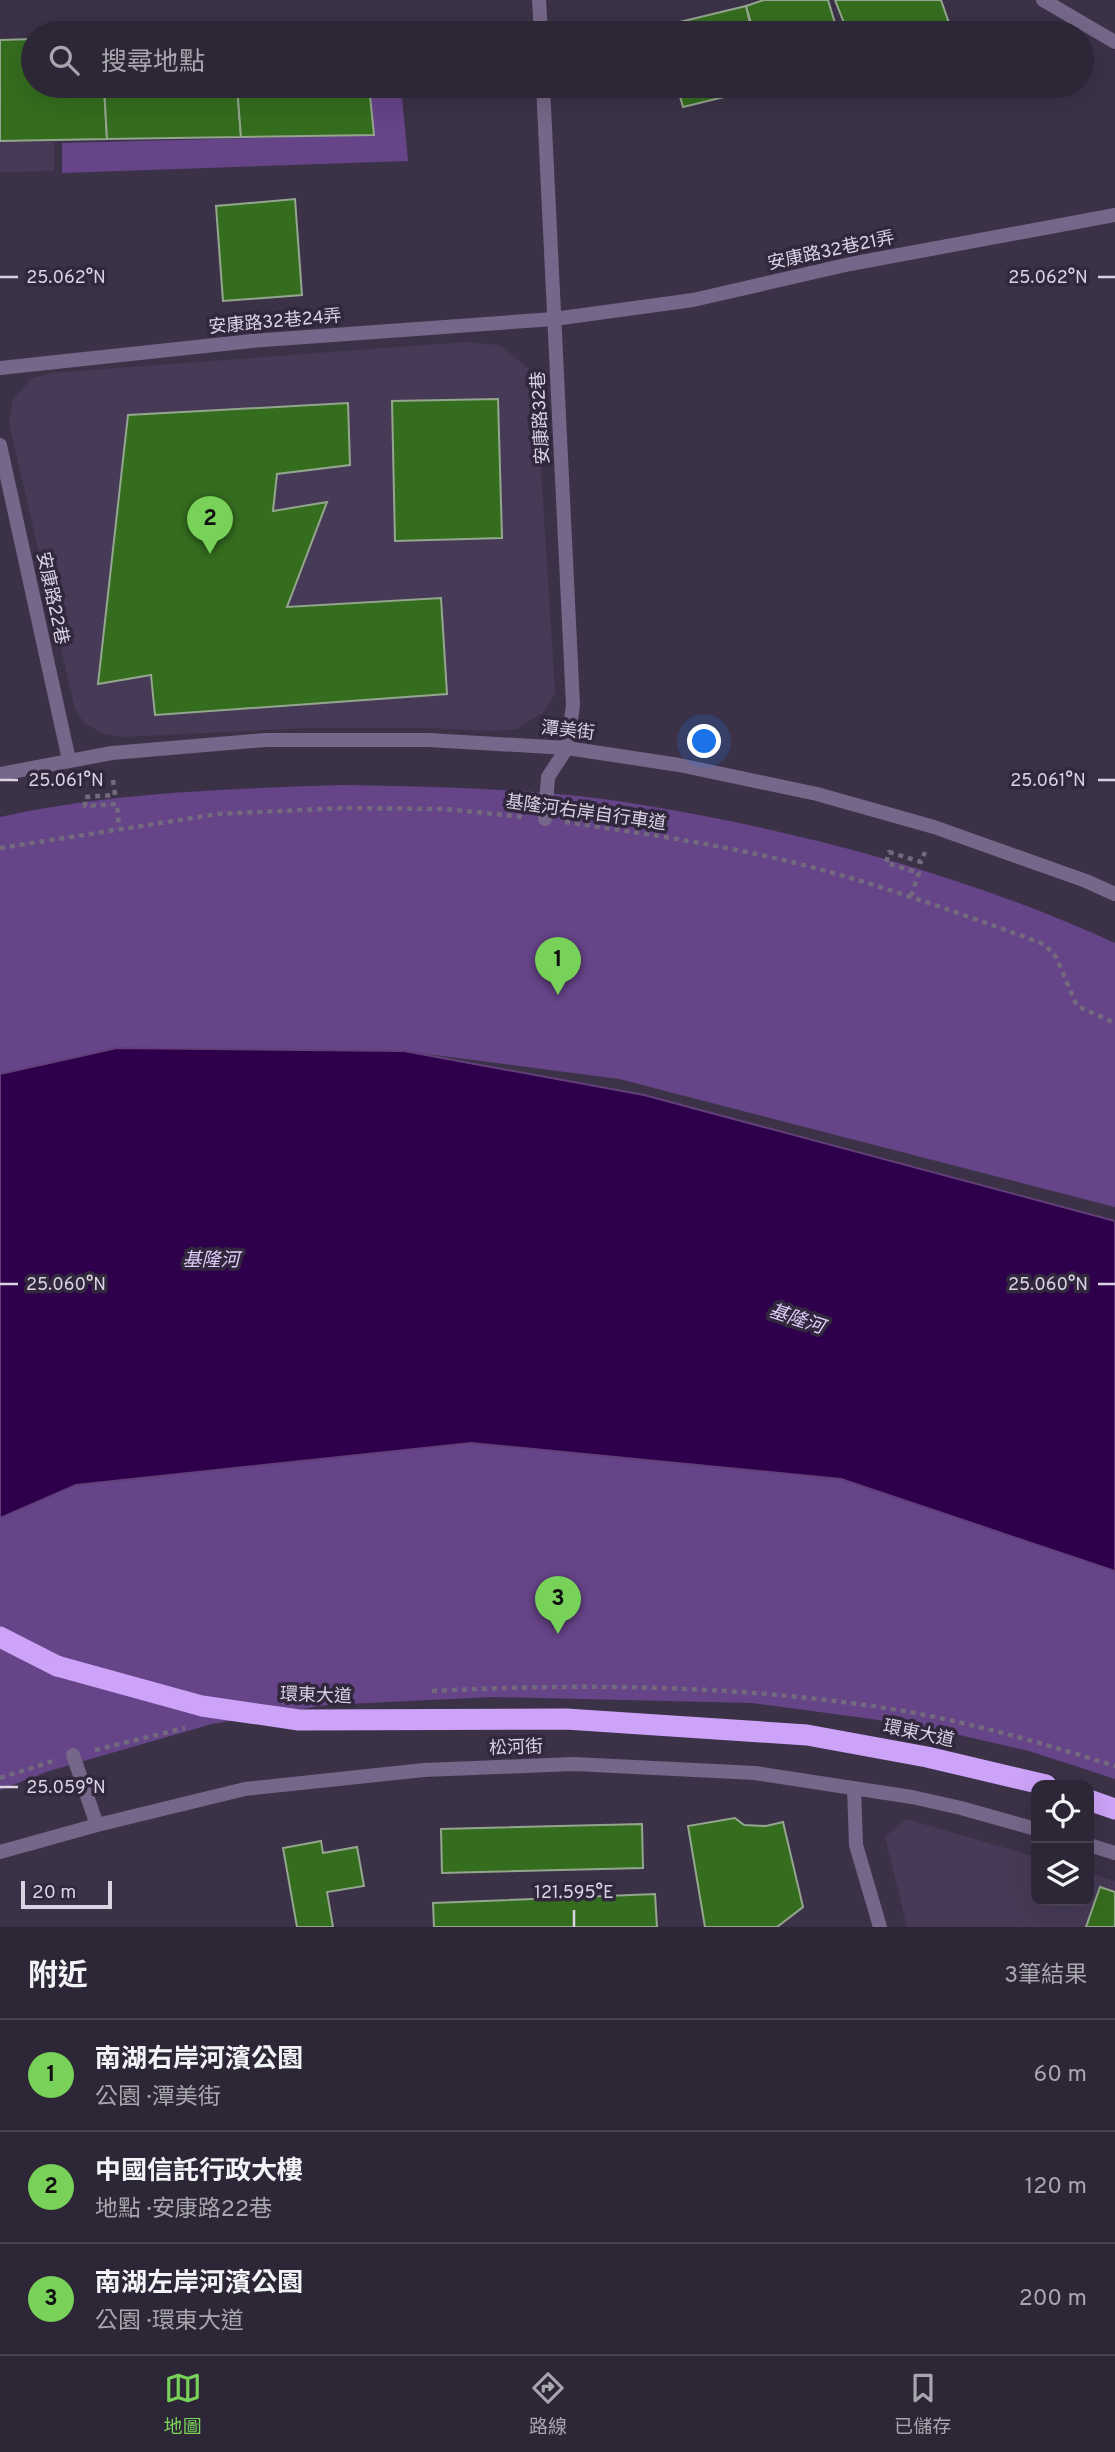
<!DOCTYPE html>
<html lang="zh-TW">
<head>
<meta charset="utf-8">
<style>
  body { margin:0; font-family:Overpass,"Noto Sans TC",sans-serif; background:#393242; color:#f1f3f6 }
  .controls { position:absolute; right:21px; bottom:21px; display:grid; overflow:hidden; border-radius:14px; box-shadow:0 7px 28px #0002 }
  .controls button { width:63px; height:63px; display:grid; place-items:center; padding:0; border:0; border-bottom:2px solid #484351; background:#2d2636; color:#f1f3f6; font:35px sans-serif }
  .scale { position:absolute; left:21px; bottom:18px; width:91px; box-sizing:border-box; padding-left:7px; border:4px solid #dad3e2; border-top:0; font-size:19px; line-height:24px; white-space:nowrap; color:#dad3e2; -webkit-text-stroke:5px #32283e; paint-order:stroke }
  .you { position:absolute; left:705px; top:742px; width:24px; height:24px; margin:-18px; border:5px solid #fff; border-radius:50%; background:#1a73e8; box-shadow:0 0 0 10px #1a73e833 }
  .badge { display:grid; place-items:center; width:46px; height:46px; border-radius:50%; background:#78d158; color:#111; font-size:23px; font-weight:700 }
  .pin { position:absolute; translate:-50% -58px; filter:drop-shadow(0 2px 4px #0008) }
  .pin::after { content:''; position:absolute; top:37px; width:24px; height:21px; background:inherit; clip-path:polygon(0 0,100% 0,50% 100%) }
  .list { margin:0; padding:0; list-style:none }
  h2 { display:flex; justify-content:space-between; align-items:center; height:91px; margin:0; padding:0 28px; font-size:30px }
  h2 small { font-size:23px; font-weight:400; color:#a7a5ad }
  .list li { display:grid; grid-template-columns:46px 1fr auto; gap:21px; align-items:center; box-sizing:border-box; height:112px; padding:0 28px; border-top:2px solid #484351 }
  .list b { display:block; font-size:26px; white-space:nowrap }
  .list p { margin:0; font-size:23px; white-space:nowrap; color:#a7a5ad }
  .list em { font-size:23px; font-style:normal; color:#a7a5ad }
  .icon { flex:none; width:38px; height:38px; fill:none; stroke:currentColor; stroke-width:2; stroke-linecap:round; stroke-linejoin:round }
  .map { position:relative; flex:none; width:1115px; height:1927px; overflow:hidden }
  .search { position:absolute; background:#2d2636; box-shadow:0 7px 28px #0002; left:21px; right:21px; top:21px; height:77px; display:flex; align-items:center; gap:18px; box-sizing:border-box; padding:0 24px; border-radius:38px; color:#a7a5ad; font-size:26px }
  .sheet { height:427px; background:#2d2636 }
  nav { display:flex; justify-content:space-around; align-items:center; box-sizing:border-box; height:98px; border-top:2px solid #484351; background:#2d2636; font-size:19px; color:#a7a5ad }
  nav a { display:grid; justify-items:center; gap:4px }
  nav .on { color:#78d158 }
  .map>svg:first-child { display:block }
  .built { fill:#473a56 }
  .green { fill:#648 }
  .water { fill:#2e004c; stroke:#623f79; stroke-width:2 }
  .building { fill:#356d1f; stroke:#94a68e; stroke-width:2 }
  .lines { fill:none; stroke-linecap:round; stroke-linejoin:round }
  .path { stroke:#736a7e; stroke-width:4.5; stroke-dasharray:5 5; stroke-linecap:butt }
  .lane { stroke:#766689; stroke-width:14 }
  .street { stroke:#766689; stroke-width:14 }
  .highway { stroke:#cca3f8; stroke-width:21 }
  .highway-bridge { stroke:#cca3f8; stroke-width:21 }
  .ticks { fill:none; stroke:#dad3e2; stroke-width:2.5 }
  .labels { text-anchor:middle; stroke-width:7; stroke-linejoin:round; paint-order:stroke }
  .street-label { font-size:18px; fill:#dad3e2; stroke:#32283e }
  .water-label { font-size:19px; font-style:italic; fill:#dfccf7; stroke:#32283e }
  .ticks-label { font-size:18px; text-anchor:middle; fill:#dad3e2; stroke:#32283e; stroke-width:7; stroke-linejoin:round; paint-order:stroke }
</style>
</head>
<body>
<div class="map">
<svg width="1115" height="1927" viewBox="0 0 1115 1927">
  <rect width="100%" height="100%" fill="#3c3248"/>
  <g class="built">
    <polygon points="0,142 54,142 54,171 0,172"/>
    <polygon points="465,342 499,345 528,368 536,391 555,692 545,711 517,729 494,731 429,728 307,728 124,737 104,734 84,723 75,709 9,423 13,399 32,378 51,373"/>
    <polygon points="906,1819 1036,1857 1036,1901 1089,1901 1089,1873 1115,1881 1115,1927 907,1927 885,1837"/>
  </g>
  <g class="green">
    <polygon points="369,86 401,86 408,161 62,173 62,143 373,135"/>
    <path d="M341 785C439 787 540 788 637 804 801 831 964 874 1115 943V1207L619 1079 404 1051 117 1048 0 1074V817C112 792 227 789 341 785Z"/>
    <polygon points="471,1443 841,1479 1115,1571 1115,1779 1029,1751 916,1725 752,1703 493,1697 326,1705 212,1724 49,1771 0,1790 0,1518 76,1485"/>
  </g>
  <polygon class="water" points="117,1048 404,1051 644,1095 1115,1221 1115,1571 841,1479 471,1443 76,1485 0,1518 0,1074"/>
  <g class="building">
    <polygon points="764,0 828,0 838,33 754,33 746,6"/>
    <polygon points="835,0 941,0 950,26 931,33 848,33"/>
    <polygon points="746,6 752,33 664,33 663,26"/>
    <polygon points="364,30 364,33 257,33"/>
    <polygon points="33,39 33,86 104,86 107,139 0,141 0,40"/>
    <polygon points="104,86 237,86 241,137 107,139"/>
    <polygon points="237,86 369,86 374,135 241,137"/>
    <polygon points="677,86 765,86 765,87 683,107"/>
    <polygon points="295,199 302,295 223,301 216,206"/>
    <polygon points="498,399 502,538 395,541 392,401"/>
    <polygon points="348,403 350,465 277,474 273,511 327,502 287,607 441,598 447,694 155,715 151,675 98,684 128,415"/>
    <polygon points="735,1818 744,1825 766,1826 783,1822 803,1907 777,1927 705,1927 688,1826"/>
    <polygon points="642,1824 643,1868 442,1873 441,1829"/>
    <polygon points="321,1841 323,1853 357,1847 364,1886 327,1892 333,1927 297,1927 283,1848"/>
    <polygon points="1100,1887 1115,1892 1115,1927 1086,1927"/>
    <polygon points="655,1894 657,1927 434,1927 433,1903"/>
  </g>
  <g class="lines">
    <g class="path">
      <polyline points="113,780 115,795 85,797 85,806 117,804 119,828"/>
      <path d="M565 822C648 834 731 846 811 867 891 888 967 916 1044 944L1056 957 1077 1006 1115 1023"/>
      <polyline points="0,848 218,814 342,808 445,809 525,817"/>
      <polyline points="911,896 919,873 886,863 889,852 921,862 925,852"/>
      <path d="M432 1691C589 1683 748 1685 904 1711 976 1724 1046 1744 1115 1766"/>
      <polyline points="95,1750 185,1728"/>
      <polyline points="0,1778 53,1761"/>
    </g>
    <g class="lane">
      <polyline points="545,819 548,777 567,748"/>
      <polyline points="73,1755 97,1825"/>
    </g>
    <g class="street">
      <polyline points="539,0 541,33"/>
      <polyline points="1043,0 1115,42"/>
      <polyline points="543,86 573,705 567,748"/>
      <polyline points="0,368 252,341 554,319 693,300 850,264 1115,215"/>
      <polyline points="0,445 69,760"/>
      <polyline points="0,774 112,753 266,740 428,740 567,748 679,765 817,794 934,827 1086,881 1115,894"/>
      <polyline points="854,1788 856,1845 880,1927"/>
      <polyline points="1089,1845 1115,1853"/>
      <polyline points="0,1852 97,1825 245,1789 424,1770 574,1764 755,1773 912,1797 961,1808 1036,1829"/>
    </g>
    <g class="highway">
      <polyline points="0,1637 57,1666"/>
      <polyline points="1089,1800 1115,1809"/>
    </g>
    <polyline class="highway-bridge" points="57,1666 202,1706 299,1720 566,1719 807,1735 927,1757 1046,1785"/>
  </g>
  <path class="ticks" d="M0 277H18M1098 277H1115M0 780H18M1098 780H1115M0 1284H18M1098 1284H1115M0 1787H18M574 1910V1927"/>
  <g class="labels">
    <g class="street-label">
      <text transform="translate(831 250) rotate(-12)" y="6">安康路32巷21弄</text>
      <text transform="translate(275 321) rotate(-5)" y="6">安康路32巷24弄</text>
      <text transform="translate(540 418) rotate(-93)" y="6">安康路32巷</text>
      <text transform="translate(53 598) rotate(78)" y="6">安康路22巷</text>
      <text transform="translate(568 730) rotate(6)" y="6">潭美街</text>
      <text transform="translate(586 812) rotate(8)" y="6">基隆河右岸自行車道</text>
      <text transform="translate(316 1695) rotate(2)" y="6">環東大道</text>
      <text transform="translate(919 1733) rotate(12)" y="6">環東大道</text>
      <text transform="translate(516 1747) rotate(-2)" y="6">松河街</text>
    </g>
    <g class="water-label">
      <text x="211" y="1266">基隆河</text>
      <text transform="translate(797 1318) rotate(18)" y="7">基隆河</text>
    </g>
  </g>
  <g class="ticks-label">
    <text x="66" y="283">25.062°N</text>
    <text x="1048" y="283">25.062°N</text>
    <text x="66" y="786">25.061°N</text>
    <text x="1048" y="786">25.061°N</text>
    <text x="66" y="1290">25.060°N</text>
    <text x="1048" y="1290">25.060°N</text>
    <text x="66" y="1793">25.059°N</text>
    <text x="574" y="1898">121.595°E</text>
  </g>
</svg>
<div class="controls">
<button><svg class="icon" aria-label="locate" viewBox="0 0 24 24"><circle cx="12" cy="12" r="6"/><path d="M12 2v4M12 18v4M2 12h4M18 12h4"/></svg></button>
<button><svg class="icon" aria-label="layers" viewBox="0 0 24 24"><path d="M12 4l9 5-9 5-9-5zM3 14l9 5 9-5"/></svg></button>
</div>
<div class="scale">20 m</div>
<div class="you"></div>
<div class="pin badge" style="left:558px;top:995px">1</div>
<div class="pin badge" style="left:210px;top:554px">2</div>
<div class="pin badge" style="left:558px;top:1634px">3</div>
<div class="search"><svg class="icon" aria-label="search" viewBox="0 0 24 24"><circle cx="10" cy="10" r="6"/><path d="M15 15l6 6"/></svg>搜尋地點</div>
</div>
<section class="sheet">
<h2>附近<small>3筆結果</small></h2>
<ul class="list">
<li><span class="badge">1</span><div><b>南湖右岸河濱公園</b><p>公園 · 潭美街</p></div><em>60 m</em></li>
<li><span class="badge">2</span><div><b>中國信託行政大樓</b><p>地點 · 安康路22巷</p></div><em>120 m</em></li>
<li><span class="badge">3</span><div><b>南湖左岸河濱公園</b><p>公園 · 環東大道</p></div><em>200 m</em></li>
</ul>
</section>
<nav>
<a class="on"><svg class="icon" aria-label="map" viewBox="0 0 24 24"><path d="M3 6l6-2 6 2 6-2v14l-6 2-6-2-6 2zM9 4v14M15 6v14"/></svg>地圖</a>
<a><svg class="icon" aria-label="directions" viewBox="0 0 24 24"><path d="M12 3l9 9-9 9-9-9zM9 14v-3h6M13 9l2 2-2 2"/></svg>路線</a>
<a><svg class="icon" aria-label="saved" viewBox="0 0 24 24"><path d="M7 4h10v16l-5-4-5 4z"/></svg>已儲存</a>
</nav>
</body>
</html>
